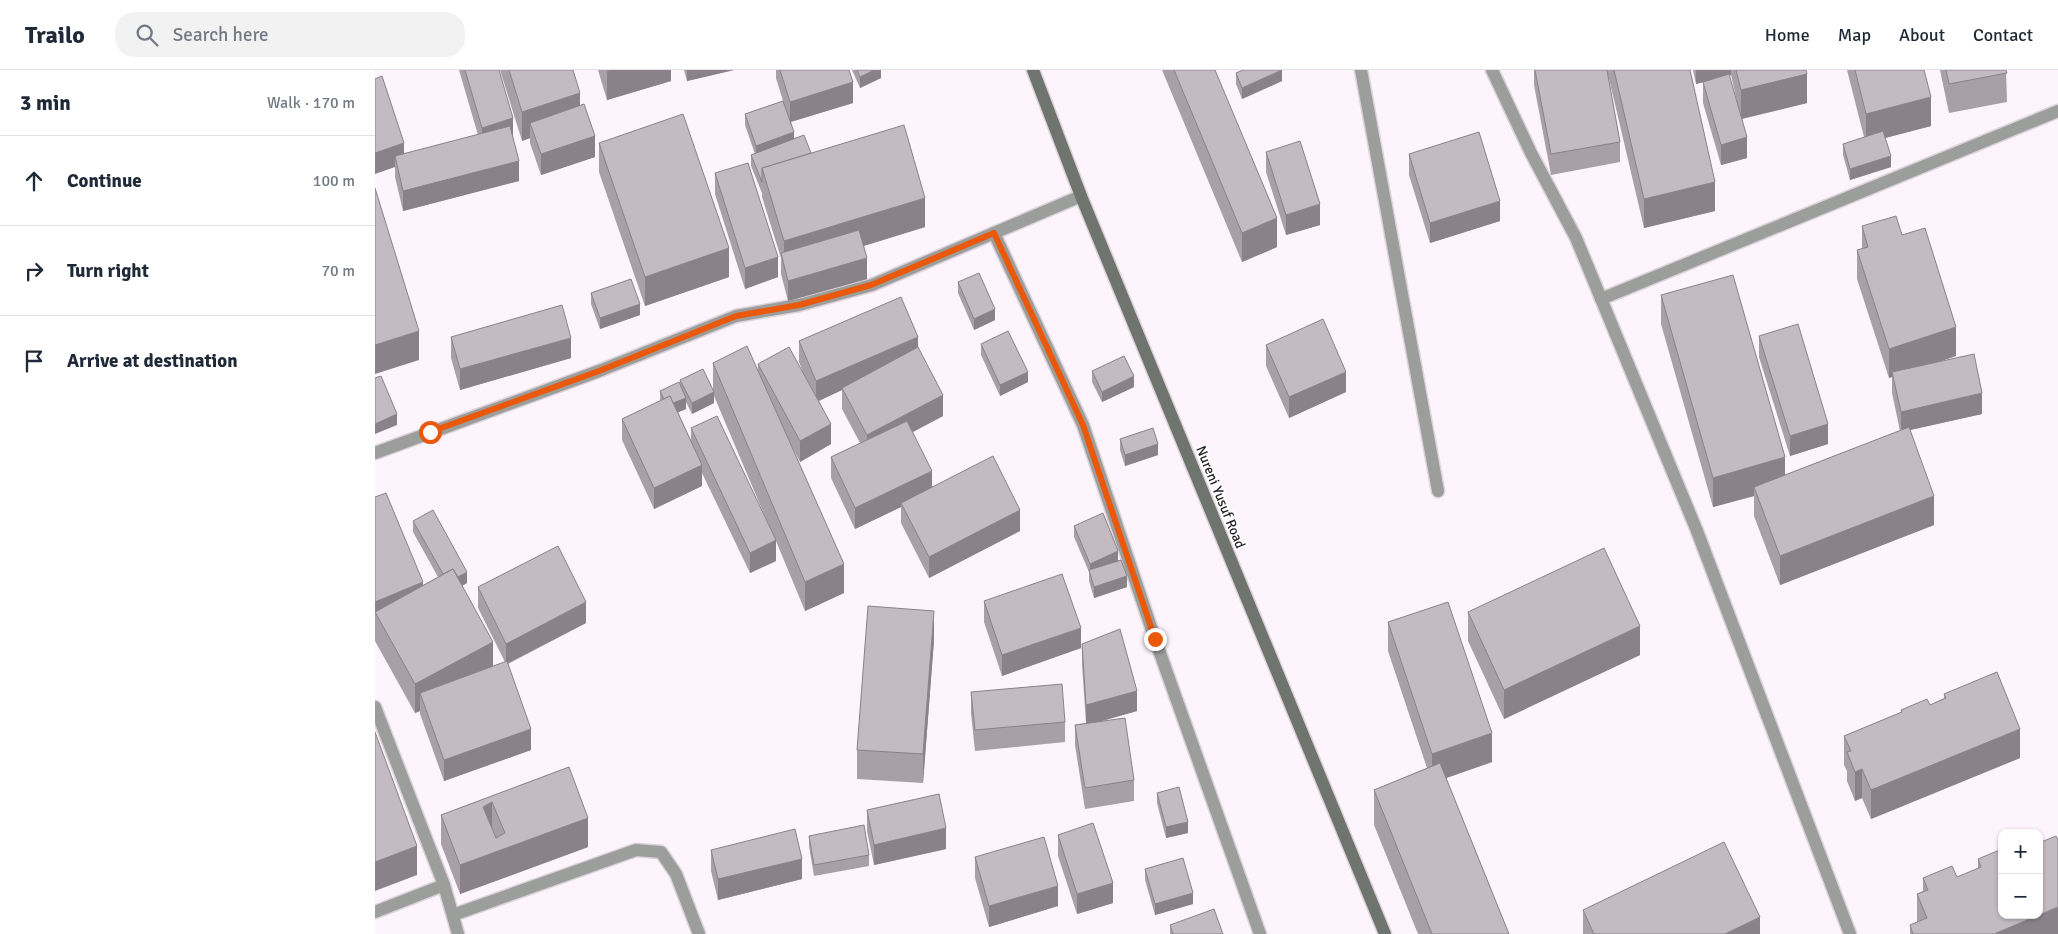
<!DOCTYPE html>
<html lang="en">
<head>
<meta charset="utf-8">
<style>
  body { margin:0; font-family:Signika,sans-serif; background:#f2f2f3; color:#1f2937 }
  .controls { position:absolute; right:15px; bottom:15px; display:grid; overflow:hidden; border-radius:10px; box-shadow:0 1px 4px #0004 }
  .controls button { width:45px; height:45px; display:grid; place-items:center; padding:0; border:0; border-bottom:1px solid #e0e1e3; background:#fff; color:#1f2937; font:25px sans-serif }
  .stop { position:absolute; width:15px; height:15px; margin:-11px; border:4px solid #ea580c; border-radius:50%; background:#fff }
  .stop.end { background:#ea580c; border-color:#fff; box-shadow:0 1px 5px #0008 }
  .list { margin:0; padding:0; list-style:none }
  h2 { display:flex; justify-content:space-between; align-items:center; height:65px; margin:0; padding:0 20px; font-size:21px }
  h2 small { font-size:16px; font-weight:400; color:#747a83 }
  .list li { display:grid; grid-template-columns:32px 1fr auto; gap:15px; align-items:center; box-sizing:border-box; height:90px; padding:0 20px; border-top:1px solid #e0e1e3 }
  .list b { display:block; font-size:19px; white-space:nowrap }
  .list em { font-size:16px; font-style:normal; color:#747a83 }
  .icon { flex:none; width:28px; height:28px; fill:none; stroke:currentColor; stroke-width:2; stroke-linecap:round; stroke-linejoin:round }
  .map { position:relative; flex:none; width:1683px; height:864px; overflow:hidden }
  header { display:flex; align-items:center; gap:30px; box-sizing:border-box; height:70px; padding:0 25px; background:#fff; border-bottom:1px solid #e0e1e3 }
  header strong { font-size:24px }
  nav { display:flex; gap:28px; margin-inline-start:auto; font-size:18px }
  .search { width:350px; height:45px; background:#f2f2f3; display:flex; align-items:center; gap:12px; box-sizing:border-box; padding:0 18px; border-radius:20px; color:#747a83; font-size:19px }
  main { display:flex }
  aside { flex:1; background:#fff }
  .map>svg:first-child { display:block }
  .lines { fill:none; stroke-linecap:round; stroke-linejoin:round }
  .lane-casing { stroke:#dbd2da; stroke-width:15 }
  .street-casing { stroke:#dbd2da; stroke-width:15 }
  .secondary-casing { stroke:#dbd2da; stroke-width:15 }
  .lane { stroke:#9b9e9a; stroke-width:12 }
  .street { stroke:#9b9e9a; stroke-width:12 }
  .secondary { stroke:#6f746e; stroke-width:12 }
  .wall { fill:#a9a0a7; fill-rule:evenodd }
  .shaded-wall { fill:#898288 }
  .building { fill:#c4bac2; stroke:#898288; fill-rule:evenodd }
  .route { stroke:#ea580c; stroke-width:6 }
  .labels { text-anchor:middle; stroke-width:4; stroke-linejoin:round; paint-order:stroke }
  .street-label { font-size:14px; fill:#252225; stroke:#fff }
</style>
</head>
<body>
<header>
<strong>Trailo</strong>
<div class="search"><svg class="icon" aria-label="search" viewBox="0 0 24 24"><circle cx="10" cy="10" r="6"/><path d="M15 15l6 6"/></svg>Search here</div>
<nav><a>Home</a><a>Map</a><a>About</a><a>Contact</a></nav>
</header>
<main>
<aside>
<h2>3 min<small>Walk · 170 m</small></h2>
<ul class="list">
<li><svg class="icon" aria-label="ahead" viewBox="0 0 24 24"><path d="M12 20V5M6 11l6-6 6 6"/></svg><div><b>Continue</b></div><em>100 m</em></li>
<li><svg class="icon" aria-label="right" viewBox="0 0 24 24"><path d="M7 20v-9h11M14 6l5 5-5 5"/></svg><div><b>Turn right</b></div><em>70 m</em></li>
<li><svg class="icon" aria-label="arrive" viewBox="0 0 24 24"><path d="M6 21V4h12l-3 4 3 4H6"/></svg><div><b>Arrive at destination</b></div></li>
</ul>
</aside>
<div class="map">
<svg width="1683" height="864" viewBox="0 0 1683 864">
  <rect width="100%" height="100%" fill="#fef4fc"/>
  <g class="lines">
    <g class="lane-casing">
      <polyline id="lane" points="1226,229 1683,41"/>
    </g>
    <g class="street-casing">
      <g id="street">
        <polyline points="986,0 1063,421"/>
        <polyline points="1117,0 1156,83 1201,168 1322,461 1475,864"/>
        <polyline points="619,163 708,355 780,569 885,864"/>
        <polyline points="0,383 224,301 361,246 424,235 497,215 706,126"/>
        <polyline points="0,637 69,815 83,864"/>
        <polyline points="0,842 69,815"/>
        <polyline points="78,845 261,780 286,782 301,804 324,864"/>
      </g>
    </g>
    <g class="secondary-casing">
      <polyline id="secondary" points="658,0 706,126 1010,864"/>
    </g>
    <use href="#lane" class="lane"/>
    <use href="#street" class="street"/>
    <use href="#secondary" class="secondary"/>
  </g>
  <g class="wall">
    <polygon points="84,0 124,0 138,67 144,111 28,141 20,107 20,97 2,8 29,84 103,65"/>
    <polygon points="125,0 198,0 205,36 220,87 166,105 155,73 155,68 147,71"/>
    <polygon points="223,0 296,0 296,11 232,30"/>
    <polygon points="309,0 359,0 312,11"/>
    <polygon points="401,0 474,0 478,33 416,52 419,69 436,83 550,157 489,176 492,209 413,231 406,204 406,188 387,127 387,123 376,96 376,85 380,84 370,55 370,44 408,31 401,8"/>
    <polygon points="477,0 506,0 506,8 485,18"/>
    <polygon points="787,0 840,0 902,177 867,192"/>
    <polygon points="1159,0 1232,0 1245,72 1245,92 1176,105 1159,15"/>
    <polygon points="1232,0 1315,0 1340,141 1269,158"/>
    <path d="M1318 0H1431L1432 33 1367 49 1372 88 1346 95 1328 33V12L1321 14ZM1356 5 1363 36 1354 6Z"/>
    <polygon points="1472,0 1549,0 1556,56 1510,68 1516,97 1475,110 1468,85 1468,74 1489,67"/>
    <polygon points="1565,0 1631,0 1632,32 1574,43"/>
    <polygon points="861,3 907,11 867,29 861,14"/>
    <polygon points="224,73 354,207 270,236 224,102"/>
    <polygon points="891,82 945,155 911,165 891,102"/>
    <polygon points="1034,84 1125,151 1055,173 1034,105"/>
    <polygon points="340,103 403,207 370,219 340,124"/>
    <polygon points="1487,156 1527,165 1581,286 1560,293 1607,344 1535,360 1559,455 1405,515 1379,446 1379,426 1338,437 1286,254 1286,225 1410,405 1525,361 1517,323 1517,307 1514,308 1482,209 1482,180 1487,179"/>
    <polygon points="583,212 620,250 599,260 583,223"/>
    <polygon points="216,223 265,245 225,259 216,234"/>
    <polygon points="1384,266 1453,374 1415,386 1384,287"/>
    <polygon points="76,267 196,288 85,320 76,288"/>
    <path d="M424 271 543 278 568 346 538 362 557 417 645 461 554 508 526 453V437L480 459 456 408V387L485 373 467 339V320L444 331 456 374 425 392 416 375 469 523 430 541 401 471V491L375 503 327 403V416L279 439 247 370V349L285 331V321L305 315V310L338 319V293L383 301V294L427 300 424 292ZM339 326 397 463 316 358V371L303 342 311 339V332L317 344 339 333Z"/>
    <polygon points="606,274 653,312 625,326 606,285"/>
    <polygon points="891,275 971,322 914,348 891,296"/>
    <polygon points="717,301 759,317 727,332 717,312"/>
    <polygon points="745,369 783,385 750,396 745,380"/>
    <polygon points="0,427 48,515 63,507 38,462 38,451 92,513 87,516 118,596 130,592 103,538 103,517 211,553 133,594 156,680 69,711 45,644 45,641 40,643 0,571"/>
    <polygon points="699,456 743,491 752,517 719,528 714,511 714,502 699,467"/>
    <polygon points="609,531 706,578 627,606 609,552"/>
    <polygon points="1093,542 1265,585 1129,649 1093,571"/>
    <polygon points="1013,552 1117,692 1071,708 1134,864 1043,864 999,755 999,720 1052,698 1013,581"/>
    <polygon points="559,570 548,713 482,709 482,680"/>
    <polygon points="707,574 762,641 728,651 759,710 759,731 710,739 700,675 700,655 711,653 707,595"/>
    <polygon points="596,622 690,652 690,672 600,681 596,643"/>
    <polygon points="1569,624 1645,688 1496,749 1487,728 1480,731 1472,711 1472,701 1469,695 1469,666 1526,642 1526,640 1555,635 1569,628"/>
    <polygon points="194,697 213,777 85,824 66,774 66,745"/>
    <polygon points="782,723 813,763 791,768 782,733"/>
    <polygon points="492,740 571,779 499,795 492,761"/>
    <polygon points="683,765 738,833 702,844 683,786"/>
    <polygon points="434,766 494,785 494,796 439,806 434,776"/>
    <polygon points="336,780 427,809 343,830 336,801"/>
    <polygon points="600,787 683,836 614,857 600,808"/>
    <polygon points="1603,789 1683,864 1535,864 1535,855 1542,852 1542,824 1548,821 1548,808 1582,807 1603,799"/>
    <polygon points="770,799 818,834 780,845 770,810"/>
    <polygon points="1208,840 1385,864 1208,864"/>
    <polygon points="795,855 848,864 795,864"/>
  </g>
  <g class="shaded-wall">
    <polygon points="235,0 296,0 296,11 232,30 232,1"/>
    <polygon points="312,0 359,0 312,11"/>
    <polygon points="499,0 506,0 506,8 485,18 485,7"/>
    <polygon points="907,0 907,11 867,29 867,18"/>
    <polygon points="1321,0 1356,0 1356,5 1321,14"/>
    <polygon points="1432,4 1432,33 1366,49 1366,20"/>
    <polygon points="478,12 478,33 415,52 415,32"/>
    <polygon points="205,23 205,52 155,53 155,68 147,71 147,42"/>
    <polygon points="1556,27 1556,56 1491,73 1491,44"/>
    <polygon points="138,48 138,69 107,79 107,58"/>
    <polygon points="419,62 419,73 381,87 381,76"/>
    <polygon points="220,66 220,87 166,105 166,84"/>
    <polygon points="1372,67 1372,88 1346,95 1346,75"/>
    <polygon points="29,73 29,94 20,86 20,97 0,104 0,83"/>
    <polygon points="1516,86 1516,97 1475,110 1475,99"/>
    <polygon points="144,91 144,111 28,141 28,121"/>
    <polygon points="1340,112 1340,141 1269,158 1269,129"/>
    <polygon points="550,128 550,157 410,200 409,196 409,171"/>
    <polygon points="1125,131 1125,151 1055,173 1055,153"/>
    <polygon points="945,134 945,155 911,165 911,145"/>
    <polygon points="902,148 902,177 867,192 867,163"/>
    <polygon points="354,178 354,207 270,236 270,207"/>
    <polygon points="403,187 403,207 370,219 370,198"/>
    <polygon points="492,188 492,209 413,231 413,211"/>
    <polygon points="265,234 265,245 225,259 225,248"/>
    <polygon points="620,239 620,250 599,260 599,249"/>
    <polygon points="1581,257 1581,286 1517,307 1517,302 1517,307 1514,308 1514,279"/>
    <polygon points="44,261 44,290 0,304 0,275"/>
    <polygon points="543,267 543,287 467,318 467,320 441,332 441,311"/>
    <polygon points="196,268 196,288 85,320 85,299"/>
    <polygon points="653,302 653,312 625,326 625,315"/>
    <polygon points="971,302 971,322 914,348 914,327"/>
    <polygon points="759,306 759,317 727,332 727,322"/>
    <polygon points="339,322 339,333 317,344 317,333"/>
    <polygon points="1607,323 1607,344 1526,362 1526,342"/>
    <polygon points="568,325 568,346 492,386 492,365"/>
    <polygon points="311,328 311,339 292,347 292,336"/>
    <polygon points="22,344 22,355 0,364 0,354"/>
    <polygon points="456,354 456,374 425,392 425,371"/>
    <polygon points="1453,354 1453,374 1415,386 1415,366"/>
    <polygon points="783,374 783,385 750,396 750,385"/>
    <polygon points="1410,387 1410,416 1379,417 1379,426 1338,437 1338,408"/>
    <polygon points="327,395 327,416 279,439 279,418"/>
    <polygon points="557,401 557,422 526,433 526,437 480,459 480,438"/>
    <polygon points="1559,426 1559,455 1405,515 1405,486"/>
    <polygon points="645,440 645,461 554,508 554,487"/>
    <polygon points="401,470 401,491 375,503 375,483"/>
    <polygon points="743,481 743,492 715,505 715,494"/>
    <polygon points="469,494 469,523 430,541 430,512"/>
    <polygon points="92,502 92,513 72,524 72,513"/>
    <polygon points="752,506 752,517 719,528 719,517"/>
    <polygon points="48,512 48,532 0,542 0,553 0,532"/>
    <polygon points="211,532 211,553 131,594 131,574"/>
    <polygon points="559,541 559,570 548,713 548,684"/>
    <polygon points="1265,556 1265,585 1129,649 1129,620"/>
    <polygon points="706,558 706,578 627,606 627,585"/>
    <polygon points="118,572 118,601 45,623 45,641 40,643 40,614"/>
    <polygon points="762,621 762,641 711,655 711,635"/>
    <polygon points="156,659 156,680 69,711 69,690"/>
    <polygon points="1645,659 1645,688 1496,749 1496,720"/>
    <polygon points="1117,663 1117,692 1057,713 1057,684"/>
    <polygon points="1487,699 1487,728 1480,731 1480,702"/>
    <polygon points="117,732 117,761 108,737"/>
    <polygon points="213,748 213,777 85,824 85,795"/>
    <polygon points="813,752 813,763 791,768 791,757"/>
    <polygon points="571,758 571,779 499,795 499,775"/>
    <polygon points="42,776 42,805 0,821 0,792"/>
    <polygon points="427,789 427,809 343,830 343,809"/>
    <polygon points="738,813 738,833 702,844 702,824"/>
    <polygon points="683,816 683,836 614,857 614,836"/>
    <polygon points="818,823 818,834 780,845 780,834"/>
    <polygon points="1683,837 1683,864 1619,864"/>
    <polygon points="1385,847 1385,864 1350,864"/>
  </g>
  <g class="building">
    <polygon points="90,0 124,0 138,48 107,58"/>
    <polygon points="134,0 198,0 205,23 147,42"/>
    <polygon points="405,0 474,0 478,12 415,32"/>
    <polygon points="482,0 499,0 485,7"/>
    <polygon points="799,0 840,0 902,148 867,163"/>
    <polygon points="868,0 907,0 867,18 861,3"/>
    <polygon points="1160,0 1232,0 1245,72 1176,84"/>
    <polygon points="1239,0 1315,0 1340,112 1269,129"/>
    <polygon points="1361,0 1431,0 1432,4 1366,20"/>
    <polygon points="1480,0 1549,0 1556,27 1491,44"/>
    <polygon points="1571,0 1631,0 1632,3 1574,14"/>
    <polygon points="1354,4 1372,67 1346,75 1328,12"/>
    <polygon points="7,6 29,73 0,83 0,9"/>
    <polygon points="408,31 419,62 381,76 370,44"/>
    <polygon points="209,34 220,66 166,84 155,53"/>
    <polygon points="308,44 354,178 270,207 224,73"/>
    <polygon points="529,55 550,128 409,171 387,98"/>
    <polygon points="135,56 144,91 28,121 20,86"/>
    <polygon points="1508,61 1516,86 1475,99 1468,74"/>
    <polygon points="1104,62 1125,131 1055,153 1034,84"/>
    <polygon points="429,65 436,83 387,98 387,112 376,85"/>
    <polygon points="925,71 945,134 911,145 891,82"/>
    <polygon points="373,93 403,187 370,198 340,103"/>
    <polygon points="0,118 44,261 0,275"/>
    <polygon points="1521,146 1527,165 1550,158 1581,257 1514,279 1482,180 1493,177 1487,156"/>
    <polygon points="484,160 492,188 413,211 406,183"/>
    <polygon points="604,203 620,239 599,249 583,212"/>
    <polygon points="1358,205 1410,387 1338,408 1286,225"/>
    <polygon points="256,209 265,234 225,248 216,223"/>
    <polygon points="526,227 543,267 441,311 424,271"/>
    <polygon points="187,235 196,268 85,299 76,267"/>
    <polygon points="948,249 971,302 914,327 891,275"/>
    <polygon points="1423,254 1453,354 1415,366 1384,266"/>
    <polygon points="633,261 653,302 625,315 606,274"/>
    <polygon points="372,276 469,494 430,512 338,293"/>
    <polygon points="414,277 456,354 425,371 383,294"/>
    <polygon points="543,277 568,325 492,365 467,318"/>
    <polygon points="1599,284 1607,323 1526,342 1517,302"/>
    <polygon points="749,286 759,306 727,322 717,301"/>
    <polygon points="328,299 339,322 317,333 305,310"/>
    <polygon points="6,306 22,344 0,354 0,308"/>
    <polygon points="304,312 311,328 298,333 295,326 289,329 285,321"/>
    <polygon points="295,326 327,395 279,418 247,349"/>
    <polygon points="342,346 401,470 375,483 316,358"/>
    <polygon points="532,351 557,401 480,438 456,387"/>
    <polygon points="1534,357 1559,426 1405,486 1379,417"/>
    <polygon points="778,358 783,374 750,385 745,369"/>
    <polygon points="618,386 645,440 554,487 526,433"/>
    <polygon points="11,423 48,512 0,532 0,427"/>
    <polygon points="58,440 92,502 83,507 78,499 68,504 38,451"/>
    <polygon points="728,443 743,481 715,494 699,456"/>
    <polygon points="183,476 211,532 131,574 103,517"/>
    <polygon points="1229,478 1265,556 1129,620 1093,542"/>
    <polygon points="746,490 752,506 719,517 714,500"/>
    <polygon points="78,499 118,572 40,614 0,542"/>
    <polygon points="687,504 706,558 627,585 609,531"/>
    <polygon points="1073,532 1117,663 1057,684 1013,552"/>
    <polygon points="493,536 559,541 548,684 482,680"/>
    <polygon points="745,559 762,621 711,635 707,574"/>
    <polygon points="132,591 156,659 69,690 45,623"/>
    <polygon points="1622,602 1645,659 1496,720 1487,699 1480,702 1472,682 1476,681 1469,666 1527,642 1526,640 1552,629 1555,635 1571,628 1569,624"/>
    <polygon points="687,614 690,652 600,660 596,622"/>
    <polygon points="750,648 759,710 710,718 700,655"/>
    <polygon points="0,662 42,776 0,792"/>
    <polygon points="1065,693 1134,864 1057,864 999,720"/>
    <path d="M194 697 213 748 85 795 66 745ZM117 732 130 763 121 768 108 737Z"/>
    <polygon points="804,717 813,752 791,757 782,723"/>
    <polygon points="564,724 571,758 499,775 492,740"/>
    <polygon points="718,753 738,813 702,824 683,765"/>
    <polygon points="489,755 494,785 439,795 434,766"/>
    <polygon points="420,759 427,789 343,809 336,780"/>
    <polygon points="1681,766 1683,770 1683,837 1664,845 1664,773"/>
    <polygon points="669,767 683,816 614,836 600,787"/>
    <polygon points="1349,772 1385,847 1350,864 1219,864 1208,840"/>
    <polygon points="1627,779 1627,845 1664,845 1619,864 1538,864 1535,855 1552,848 1542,824 1553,820 1548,808 1577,796 1582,807 1606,797 1603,789"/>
    <polygon points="808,788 818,823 780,834 770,799"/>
    <polygon points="839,839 848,864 798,864 795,855"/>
  </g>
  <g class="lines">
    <polyline class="route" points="55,362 224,301 361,246 424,235 496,215 619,163 708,355 780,569"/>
  </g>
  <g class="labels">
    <g class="street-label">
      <text transform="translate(846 427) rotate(68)" y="5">Nureni Yusuf Road</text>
    </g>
  </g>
</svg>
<div class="controls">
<button>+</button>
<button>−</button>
</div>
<div class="stop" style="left:55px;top:362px"></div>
<div class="stop end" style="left:780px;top:569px"></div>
</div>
</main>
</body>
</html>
